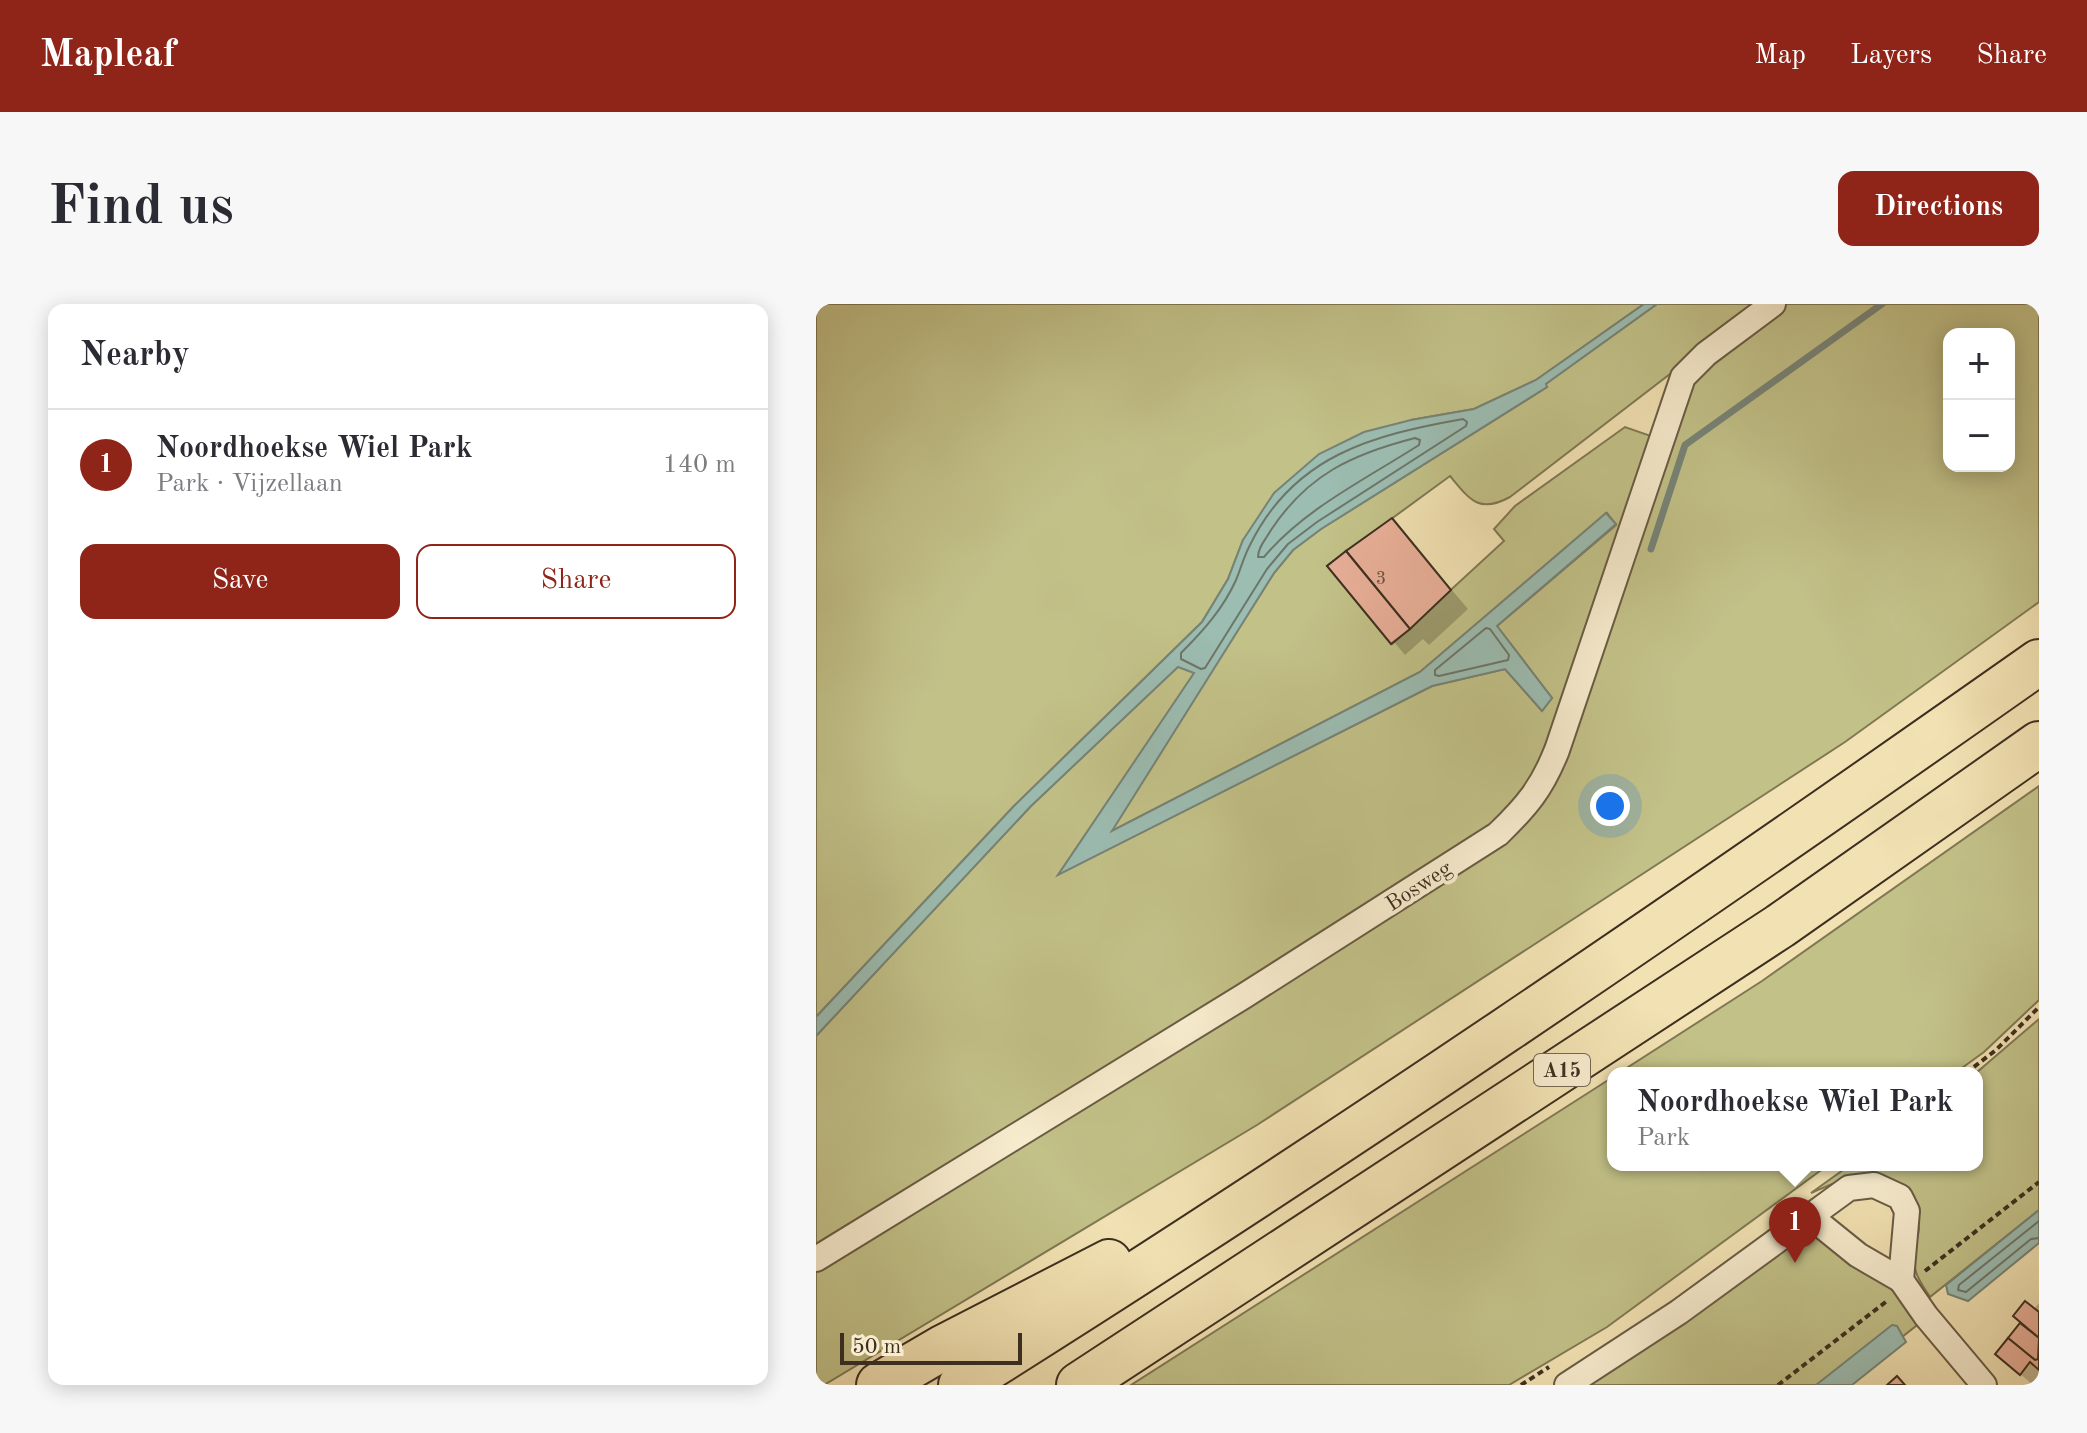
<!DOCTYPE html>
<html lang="en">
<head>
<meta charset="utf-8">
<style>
  body { margin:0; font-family:"Old Standard TT",serif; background:#f7f7f7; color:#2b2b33 }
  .controls { position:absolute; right:24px; top:24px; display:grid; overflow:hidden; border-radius:16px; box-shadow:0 4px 20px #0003 }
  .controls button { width:72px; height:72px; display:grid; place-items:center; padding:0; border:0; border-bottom:2px solid #e1e1e2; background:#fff; color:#2b2b33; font:40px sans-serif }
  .scale { position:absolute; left:24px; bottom:20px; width:182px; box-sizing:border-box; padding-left:8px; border:4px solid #3d2f20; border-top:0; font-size:22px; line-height:28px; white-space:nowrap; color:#3d2f20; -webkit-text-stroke:6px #f7ecce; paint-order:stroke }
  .you { position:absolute; left:794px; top:502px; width:28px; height:28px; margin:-20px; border:6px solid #fff; border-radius:50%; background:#1a73e8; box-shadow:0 0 0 12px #1a73e833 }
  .badge { display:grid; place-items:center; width:52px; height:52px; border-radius:50%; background:#8f2418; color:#fff; font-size:26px; font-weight:700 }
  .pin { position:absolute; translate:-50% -66px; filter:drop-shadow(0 2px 4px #0008) }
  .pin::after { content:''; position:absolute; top:42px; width:28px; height:24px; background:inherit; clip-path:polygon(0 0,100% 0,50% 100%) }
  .popup { position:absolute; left:791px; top:763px; width:376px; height:104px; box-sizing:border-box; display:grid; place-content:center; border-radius:16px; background:#fff; filter:drop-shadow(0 2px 6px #0005); font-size:26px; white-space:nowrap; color:#7c7c81 }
  .popup b { font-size:30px; color:#2b2b33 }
  .popup::after { content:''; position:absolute; left:50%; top:100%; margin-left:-16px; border:16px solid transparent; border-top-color:#fff }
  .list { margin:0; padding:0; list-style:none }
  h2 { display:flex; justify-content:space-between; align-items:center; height:104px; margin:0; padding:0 32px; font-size:34px }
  h2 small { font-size:26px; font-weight:400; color:#7c7c81 }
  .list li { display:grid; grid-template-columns:52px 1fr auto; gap:24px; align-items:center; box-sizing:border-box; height:112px; padding:0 32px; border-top:2px solid #e1e1e2 }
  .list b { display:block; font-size:30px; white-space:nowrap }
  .list p { margin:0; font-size:26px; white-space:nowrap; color:#7c7c81 }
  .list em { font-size:26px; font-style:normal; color:#7c7c81 }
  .actions { display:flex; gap:16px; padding:24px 32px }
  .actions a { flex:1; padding:18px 0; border:2px solid #8f2418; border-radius:16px; text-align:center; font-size:28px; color:#8f2418 }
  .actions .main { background:#8f2418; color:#fff }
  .map { position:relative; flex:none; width:1223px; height:1081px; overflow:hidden; border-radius:16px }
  header { display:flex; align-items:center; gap:48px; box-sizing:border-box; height:112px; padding:0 40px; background:#8f2418; color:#fff }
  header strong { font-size:38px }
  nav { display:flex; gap:44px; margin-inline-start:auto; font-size:28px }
  .intro { display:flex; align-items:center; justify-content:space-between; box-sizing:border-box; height:192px; padding:0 48px }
  h1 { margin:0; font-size:56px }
  .button { padding:20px 36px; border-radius:16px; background:#8f2418; color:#fff; font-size:28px; font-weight:700 }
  main { display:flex; gap:48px; padding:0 48px }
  aside { flex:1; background:#fff; border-radius:16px; box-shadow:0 4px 20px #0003 }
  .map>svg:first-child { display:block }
  .green { fill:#c2c188; stroke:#807854; stroke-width:2; fill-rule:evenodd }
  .water { fill:#9cbdb2; stroke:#768478; stroke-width:2 }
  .shadow { fill:#0003 }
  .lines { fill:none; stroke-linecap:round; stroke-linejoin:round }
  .shore { stroke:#6c7669; stroke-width:2 }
  .stream { stroke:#768478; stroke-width:7 }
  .building { fill:#e8af98; stroke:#3d2f20; stroke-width:2 }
  .street-casing { stroke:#6a5c45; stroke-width:28 }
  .highway-casing { stroke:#3d2f20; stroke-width:48 }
  .path { stroke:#3d2f20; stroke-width:4; stroke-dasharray:6 4; stroke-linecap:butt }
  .street { stroke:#f7ecce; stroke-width:24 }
  .highway { stroke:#f2e2b3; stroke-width:44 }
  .labels { text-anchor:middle; stroke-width:8; stroke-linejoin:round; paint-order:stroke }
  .number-label { font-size:18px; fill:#684f3e }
  .shield { fill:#f7ecce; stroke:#756854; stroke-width:2 }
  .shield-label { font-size:20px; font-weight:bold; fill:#3d2f20 }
  .street-label { font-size:22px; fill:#3d2f20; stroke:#f7ecce }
</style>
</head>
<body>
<header>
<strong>Mapleaf</strong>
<nav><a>Map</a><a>Layers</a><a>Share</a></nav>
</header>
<div class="intro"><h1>Find us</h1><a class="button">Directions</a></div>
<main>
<aside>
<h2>Nearby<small></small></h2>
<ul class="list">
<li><span class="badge">1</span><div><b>Noordhoekse Wiel Park</b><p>Park · Vijzellaan</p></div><em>140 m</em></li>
</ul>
<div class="actions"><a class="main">Save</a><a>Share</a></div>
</aside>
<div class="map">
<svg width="1223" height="1081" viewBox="0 0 1223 1081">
  <rect width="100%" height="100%" fill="#f2e2b3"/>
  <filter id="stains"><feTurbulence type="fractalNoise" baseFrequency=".0025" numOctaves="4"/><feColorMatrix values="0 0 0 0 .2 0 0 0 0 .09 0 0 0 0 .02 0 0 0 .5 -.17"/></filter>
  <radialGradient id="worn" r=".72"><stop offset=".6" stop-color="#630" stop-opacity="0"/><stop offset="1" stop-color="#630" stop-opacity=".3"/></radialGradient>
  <g class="green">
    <polygon points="0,0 828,0 720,76 658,105 595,116 427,236 412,275 386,318 198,502 0,713"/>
    <path d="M841 0H945L694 193C663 210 654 196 634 172L511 262 576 340 688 237 678 225 699 202 809 123 835 132 725 465 700 504 647 547 0 946V732L215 502 362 362 379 369 243 570 616 382 689 365 726 407 736 394 681 322 800 221 791 209 604 368 294 528 458 269 477 246 505 225 731 83 729 80Z"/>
    <path d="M966 0H1223V298L1029 438 441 821 8 1081H0V961L700 524 842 160 879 77 926 31ZM1133 30H1193V162H1133Z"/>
    <polygon points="1223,482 1223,696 1168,748 1139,769 803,769 946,677"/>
    <path d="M1223 715V906L1114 993C1104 978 1096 967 1098 948 1099 940 1103 931 1103 923 1103 907 1097 897 1086 885 1059 857 1026 876 995 889L1034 861H1161L1160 769Z"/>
    <polygon points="797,773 797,861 1012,861 791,1023 693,1081 315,1081"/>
    <polygon points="991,899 1063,975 1074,976 1105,1018 1025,1081 741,1081"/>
  </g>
  <g class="water">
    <polygon points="828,0 841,0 730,80 731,83 505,225 477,246 458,269 296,527 604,368 790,209 800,220 681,322 736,394 726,407 689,365 616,382 242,571 378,369 362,363 215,502 0,732 0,713 198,502 386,318 412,275 427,236 458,189 503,150 548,128 595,116 658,105 720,76"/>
    <polygon points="1223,906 1223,939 1152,997 1132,990 1130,981"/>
    <polygon points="1076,1021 1081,1022 1090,1038 1036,1081 1000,1081"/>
  </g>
  <g class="shadow">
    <polygon points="576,216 652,305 613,341 607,335 589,351 514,262"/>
    <polygon points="1223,999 1223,1073 1217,1081 1181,1050"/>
  </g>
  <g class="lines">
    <g class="shore">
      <path d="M647 115 651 118 650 122 501 218 472 240 451 265 389 364 385 365 365 355V349C387 327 407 305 420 276 425 264 428 252 434 241 478 151 557 131 647 115Z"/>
      <path d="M599 134 604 136 603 141C550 175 488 205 448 253H442C442 243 450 235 455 226 492 170 537 150 599 134Z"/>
      <polygon points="670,324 674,325 693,351 692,356 623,372 619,371 619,366"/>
      <polyline points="1223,917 1143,981 1142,986 1150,988 1215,935 1223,934"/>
    </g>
    <polyline class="stream" points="835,245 869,141 1066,0"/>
  </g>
  <g class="building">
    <polygon points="576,214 635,286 594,325 530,247"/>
    <polygon points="530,247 594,325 575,340 511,262"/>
    <polygon points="1209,997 1223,1008 1223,1034 1197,1012"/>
    <polygon points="1204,1019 1223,1034 1222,1056 1219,1056 1192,1034"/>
    <polygon points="1192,1034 1219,1056 1223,1055 1223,1066 1214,1058 1204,1071 1179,1050"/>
    <polygon points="1081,1072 1089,1081 1071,1081"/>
  </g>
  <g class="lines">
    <g class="street-casing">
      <g id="street">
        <path d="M0 955 428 692 682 530C711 502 726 484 741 446L867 73 890 50 957 0"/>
        <polyline points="1085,976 1110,1012 1168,1081"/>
        <polyline points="751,1081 863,1008 1033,884 1058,881 1084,893 1091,907 1085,976 1042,951 995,913"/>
      </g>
    </g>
    <g class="highway-casing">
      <g id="highway">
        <polyline points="63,1081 128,1043 293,958"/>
        <path d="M145 1081C512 851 869 607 1223 358"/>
        <polyline points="263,1081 964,622 1223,440"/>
      </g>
    </g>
    <g class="path">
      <polyline points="1150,769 1180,746 1223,703"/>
      <polyline points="1109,967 1223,878"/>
      <polyline points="705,1081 733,1063"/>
      <polyline points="962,1081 1071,997"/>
    </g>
    <use href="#street" class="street"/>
    <use href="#highway" class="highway"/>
  </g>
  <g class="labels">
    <g class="number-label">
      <text x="565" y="280">3</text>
    </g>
    <rect class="shield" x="718" y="750" width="56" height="32" rx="6"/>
    <g class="shield-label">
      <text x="746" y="773">A15</text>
    </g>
    <g class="street-label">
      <text transform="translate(602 581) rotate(-33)" y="8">Bosweg</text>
    </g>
  </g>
  <rect width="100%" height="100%" filter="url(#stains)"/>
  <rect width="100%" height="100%" fill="url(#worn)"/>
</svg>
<div class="controls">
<button>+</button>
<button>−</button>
</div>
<div class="scale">50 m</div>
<div class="you"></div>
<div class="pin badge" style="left:979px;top:959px">1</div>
<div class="popup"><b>Noordhoekse Wiel Park</b>Park</div>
</div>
</main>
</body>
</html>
